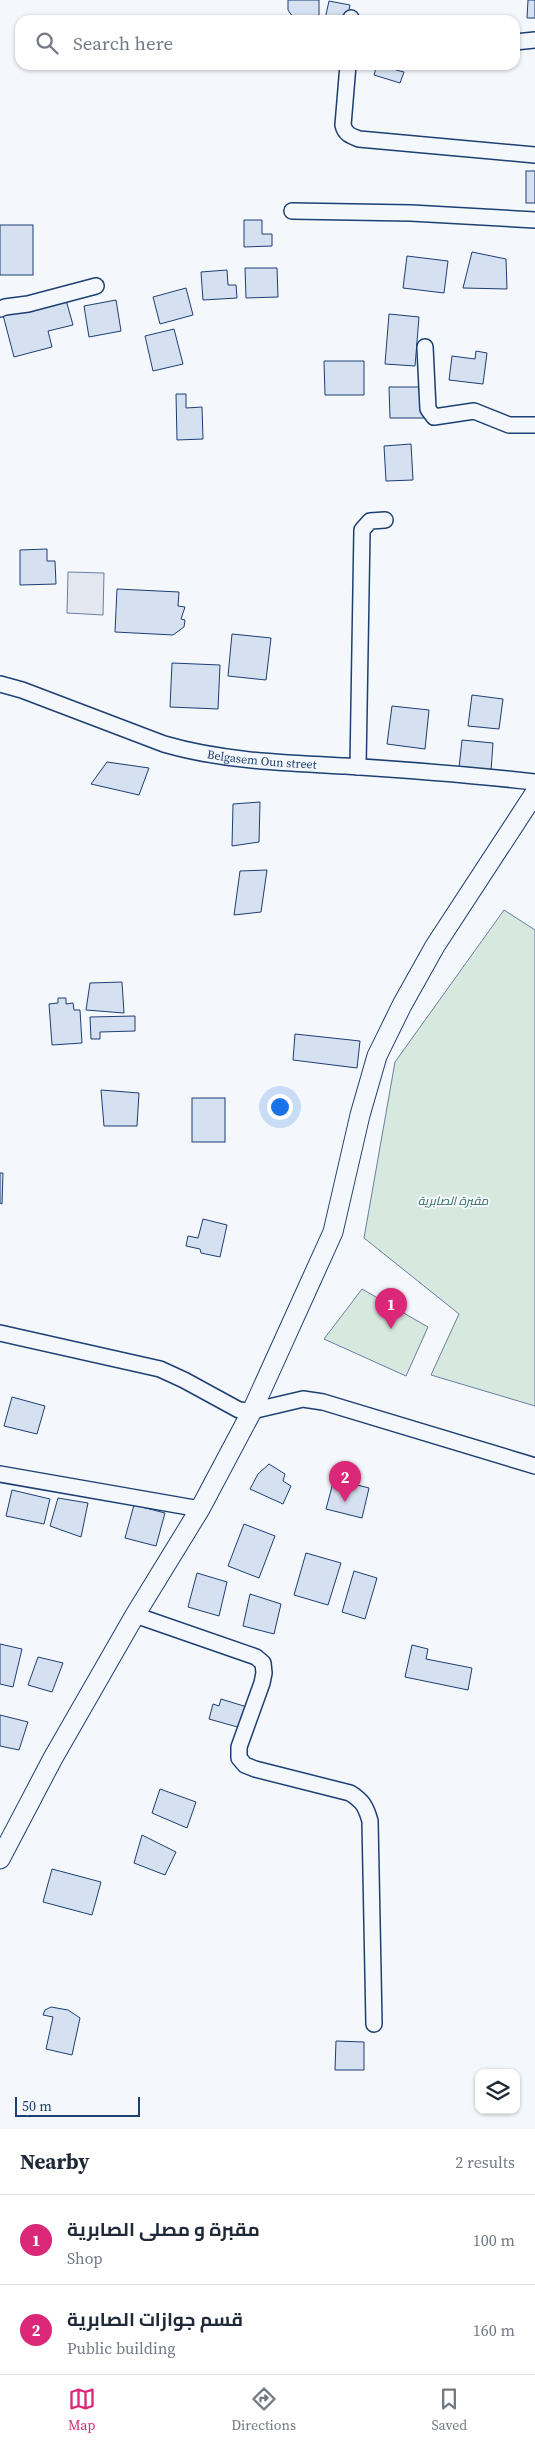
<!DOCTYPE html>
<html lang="en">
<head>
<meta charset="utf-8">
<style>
  body { margin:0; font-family:"Source Serif 4",Cairo,serif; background:#f6f6f7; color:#1f2937 }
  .controls { position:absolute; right:15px; bottom:15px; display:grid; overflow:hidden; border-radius:10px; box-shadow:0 1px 4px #0004 }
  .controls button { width:45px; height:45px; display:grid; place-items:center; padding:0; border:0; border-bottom:1px solid #e0e1e3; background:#fff; color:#1f2937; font:25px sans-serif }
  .scale { position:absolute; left:15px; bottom:12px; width:125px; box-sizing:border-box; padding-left:5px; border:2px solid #1d3f73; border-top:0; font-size:14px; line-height:18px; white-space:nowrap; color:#1d3f73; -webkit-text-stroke:4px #f4f7fb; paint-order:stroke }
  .you { position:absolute; left:279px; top:1106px; width:18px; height:18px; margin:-12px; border:4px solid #fff; border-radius:50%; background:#1a73e8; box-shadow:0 0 0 8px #1a73e833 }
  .badge { display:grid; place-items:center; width:32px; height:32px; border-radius:50%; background:#db2777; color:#fff; font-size:16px; font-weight:700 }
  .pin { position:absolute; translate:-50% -41px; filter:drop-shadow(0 1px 2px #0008) }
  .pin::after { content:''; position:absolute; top:26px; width:18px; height:15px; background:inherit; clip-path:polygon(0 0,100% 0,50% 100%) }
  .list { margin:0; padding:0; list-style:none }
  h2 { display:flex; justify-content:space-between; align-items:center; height:65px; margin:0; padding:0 20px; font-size:21px }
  h2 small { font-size:16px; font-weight:400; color:#747a83 }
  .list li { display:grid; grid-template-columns:32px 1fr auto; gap:15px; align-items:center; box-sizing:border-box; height:90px; padding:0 20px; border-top:1px solid #e0e1e3 }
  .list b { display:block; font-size:19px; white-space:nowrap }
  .list p { margin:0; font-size:16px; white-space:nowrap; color:#747a83 }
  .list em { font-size:16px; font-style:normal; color:#747a83 }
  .icon { flex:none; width:28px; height:28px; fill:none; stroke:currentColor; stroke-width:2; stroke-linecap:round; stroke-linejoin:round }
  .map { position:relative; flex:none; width:535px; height:2129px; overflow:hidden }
  .search { position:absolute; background:#fff; box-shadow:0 1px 4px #0004; left:15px; right:15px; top:15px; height:55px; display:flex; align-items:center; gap:12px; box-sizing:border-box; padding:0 18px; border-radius:15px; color:#747a83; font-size:19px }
  .sheet { height:245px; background:#fff }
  nav { display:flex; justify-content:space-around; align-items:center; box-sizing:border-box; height:70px; border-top:1px solid #e0e1e3; background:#fff; font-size:14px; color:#747a83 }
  nav a { display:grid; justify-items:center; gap:2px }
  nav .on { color:#db2777 }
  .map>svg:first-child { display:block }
  .green { fill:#d7e8df; stroke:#687fa3 }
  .parking { fill:#e3e8f0; stroke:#687fa3 }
  .building { fill:#d5e0f0; stroke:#1d3f73 }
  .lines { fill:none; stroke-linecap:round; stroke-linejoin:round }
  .minor-casing { stroke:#1d3f73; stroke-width:18 }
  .tertiary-casing { stroke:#1d3f73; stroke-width:21 }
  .minor { stroke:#f4f7fb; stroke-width:15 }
  .tertiary { stroke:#f4f7fb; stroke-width:19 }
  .labels { text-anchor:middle; stroke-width:4; stroke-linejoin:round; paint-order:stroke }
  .street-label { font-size:12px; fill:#1d3f73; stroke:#f4f7fb }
  .park-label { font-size:12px; font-style:italic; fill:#2c6c60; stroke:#f4f7fb }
</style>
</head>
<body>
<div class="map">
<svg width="535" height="2129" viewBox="0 0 535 2129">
  <rect width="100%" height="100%" fill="#f4f7fb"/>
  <g class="green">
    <polygon points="504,910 535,930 535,1406 431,1375 459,1314 364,1238 395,1062"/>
    <polygon points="362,1289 428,1327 406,1376 324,1339"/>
  </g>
  <polygon class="parking" points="68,572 104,573 103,615 67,613"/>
  <g class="building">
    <polygon points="288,0 319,0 319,20 295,20 288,10"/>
    <polygon points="528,0 535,0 535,18 527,18"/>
    <polygon points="329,1 350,5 347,20 325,19"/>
    <polygon points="377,65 404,72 400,83 374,75"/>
    <rect x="526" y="171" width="9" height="32"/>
    <polygon points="244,220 262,220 262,234 272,234 272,246 244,247"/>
    <rect x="0" y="225" width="33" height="50"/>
    <polygon points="472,252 506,259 507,289 463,288"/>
    <polygon points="407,256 448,261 444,293 403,288"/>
    <polygon points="245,268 277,268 278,297 246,298"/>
    <polygon points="227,270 228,285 236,285 237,298 203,300 201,272"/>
    <polygon points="186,288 193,315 160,324 153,297"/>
    <polygon points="66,300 73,325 48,331 52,347 14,357 3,315"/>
    <polygon points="116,300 121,331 89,337 84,306"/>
    <polygon points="389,314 419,317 415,366 385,364"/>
    <polygon points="174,329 183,364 153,371 145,336"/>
    <polygon points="476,351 487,353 483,384 449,380 452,356 475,359"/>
    <polygon points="324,361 364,361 364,395 325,395"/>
    <polygon points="389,387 424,387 424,418 390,418"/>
    <polygon points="176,394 186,394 186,408 202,407 203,439 177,440"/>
    <polygon points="411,444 413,480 386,481 384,446"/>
    <polygon points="47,549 47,561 55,561 56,584 20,585 20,550"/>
    <polygon points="117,589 179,592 178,606 185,607 181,619 185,620 184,627 173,635 115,632"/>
    <polygon points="232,634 271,638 266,680 228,676"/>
    <polygon points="172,663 220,665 218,709 170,707"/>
    <polygon points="472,695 503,699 499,729 468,726"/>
    <polygon points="392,706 429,710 425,749 387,744"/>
    <polygon points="462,740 493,743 491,771 459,768"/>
    <polygon points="107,762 149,768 139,795 91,784"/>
    <polygon points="260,802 259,842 232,846 233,804"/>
    <polygon points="267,870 261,912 234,915 240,871"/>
    <polygon points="122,982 124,1013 86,1010 90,983"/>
    <polygon points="58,998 66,998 66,1004 73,1003 74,1010 80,1010 82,1043 52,1045 49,1004 58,1003"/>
    <polygon points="135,1016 135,1031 100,1032 100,1039 91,1039 90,1017"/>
    <polygon points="295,1034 360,1041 357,1068 293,1060"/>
    <polygon points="101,1090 139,1093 137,1126 104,1126"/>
    <rect x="192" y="1098" width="33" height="44"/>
    <polygon points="0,1173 3,1173 2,1204 0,1203"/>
    <polygon points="203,1219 227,1225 220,1257 201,1253 200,1249 186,1246 188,1236 198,1238"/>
    <polygon points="12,1397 45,1406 37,1434 4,1426"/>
    <polygon points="269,1464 285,1474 283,1481 291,1486 283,1504 250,1489 258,1474"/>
    <polygon points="334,1479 369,1488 362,1518 326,1509"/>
    <polygon points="12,1490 50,1499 44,1524 6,1516"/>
    <polygon points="58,1498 88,1503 81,1537 50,1526"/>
    <polygon points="134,1505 165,1513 156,1546 125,1538"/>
    <polygon points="244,1524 275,1536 259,1578 228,1566"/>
    <polygon points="306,1553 341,1563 328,1605 294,1595"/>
    <polygon points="354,1571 377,1578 365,1619 342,1612"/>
    <polygon points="197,1573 227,1582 219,1616 188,1607"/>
    <polygon points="250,1594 281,1604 274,1634 243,1626"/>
    <polygon points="0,1644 22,1649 13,1687 0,1684"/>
    <polygon points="412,1645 428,1649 426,1659 472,1668 468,1690 405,1677"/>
    <polygon points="38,1657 63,1663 52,1692 28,1685"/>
    <polygon points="221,1699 247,1707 241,1728 209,1719 213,1704 219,1706"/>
    <polygon points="0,1715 28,1722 19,1750 0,1746"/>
    <polygon points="160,1789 196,1802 187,1828 152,1813"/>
    <polygon points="142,1835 176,1852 165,1875 134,1863"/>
    <polygon points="52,1869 101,1882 92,1915 43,1902"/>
    <polygon points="51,2007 68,2010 80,2018 72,2055 46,2049 53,2017 43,2015 45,2010"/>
    <polygon points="336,2041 364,2042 364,2070 335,2070"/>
  </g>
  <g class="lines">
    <g class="minor-casing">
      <g id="minor">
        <polyline points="351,20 351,18"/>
        <polyline points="515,42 535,40"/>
        <path d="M348 65 343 125C345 134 351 136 359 139L535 155"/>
        <polyline points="292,211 411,213 535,220"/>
        <polyline points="0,309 5,307 28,304 96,286"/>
        <polyline points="425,347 428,409 434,417 474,411 509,425 535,425"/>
        <path id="s1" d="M0 684 22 690 164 744C222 761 284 763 345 766 409 770 472 775 535 782"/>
        <polyline points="358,767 362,530 370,521 385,520"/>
        <polyline points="0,1333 160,1369 184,1380 239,1410 252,1411 303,1399 323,1402 535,1466"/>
        <polyline points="0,1474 200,1509"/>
        <path d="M135 1615 256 1657 263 1663 264 1673 262 1683 239 1747V1758L245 1765 255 1769 350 1793C363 1801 366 1807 370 1821L374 2024"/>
      </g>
    </g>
    <g class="tertiary-casing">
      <polyline id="tertiary" points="0,1859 53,1758 135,1615 200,1509 252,1411 333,1232 360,1115 377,1056 402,1005 435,946 535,793"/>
    </g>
    <use href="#minor" class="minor"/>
    <use href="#tertiary" class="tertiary"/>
  </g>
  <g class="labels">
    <g class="street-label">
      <text dy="4" stroke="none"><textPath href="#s1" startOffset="274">Belgasem Oun street</textPath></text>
    </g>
    <g class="park-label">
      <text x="453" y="1205">مقبرة الصابرية</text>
    </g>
  </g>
</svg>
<div class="controls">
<button><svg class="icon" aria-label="layers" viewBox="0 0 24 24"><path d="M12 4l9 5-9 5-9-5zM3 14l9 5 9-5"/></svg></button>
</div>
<div class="scale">50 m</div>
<div class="you"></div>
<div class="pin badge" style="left:391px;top:1329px">1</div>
<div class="pin badge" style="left:345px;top:1502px">2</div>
<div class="search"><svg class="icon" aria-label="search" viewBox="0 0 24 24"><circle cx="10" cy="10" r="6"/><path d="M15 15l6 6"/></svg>Search here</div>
</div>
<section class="sheet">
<h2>Nearby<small>2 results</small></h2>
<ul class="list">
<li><span class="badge">1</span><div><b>مقبرة و مصلى الصابرية</b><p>Shop</p></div><em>100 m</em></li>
<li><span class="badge">2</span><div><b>قسم جوازات الصابرية</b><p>Public building</p></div><em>160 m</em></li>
</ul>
</section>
<nav>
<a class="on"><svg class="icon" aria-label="map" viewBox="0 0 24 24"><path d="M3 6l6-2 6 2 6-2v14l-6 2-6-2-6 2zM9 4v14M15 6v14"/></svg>Map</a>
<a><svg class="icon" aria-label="directions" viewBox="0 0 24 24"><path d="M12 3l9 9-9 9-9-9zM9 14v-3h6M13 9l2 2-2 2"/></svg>Directions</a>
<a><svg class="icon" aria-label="saved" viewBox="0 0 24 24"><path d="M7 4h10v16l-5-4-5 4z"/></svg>Saved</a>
</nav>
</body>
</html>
